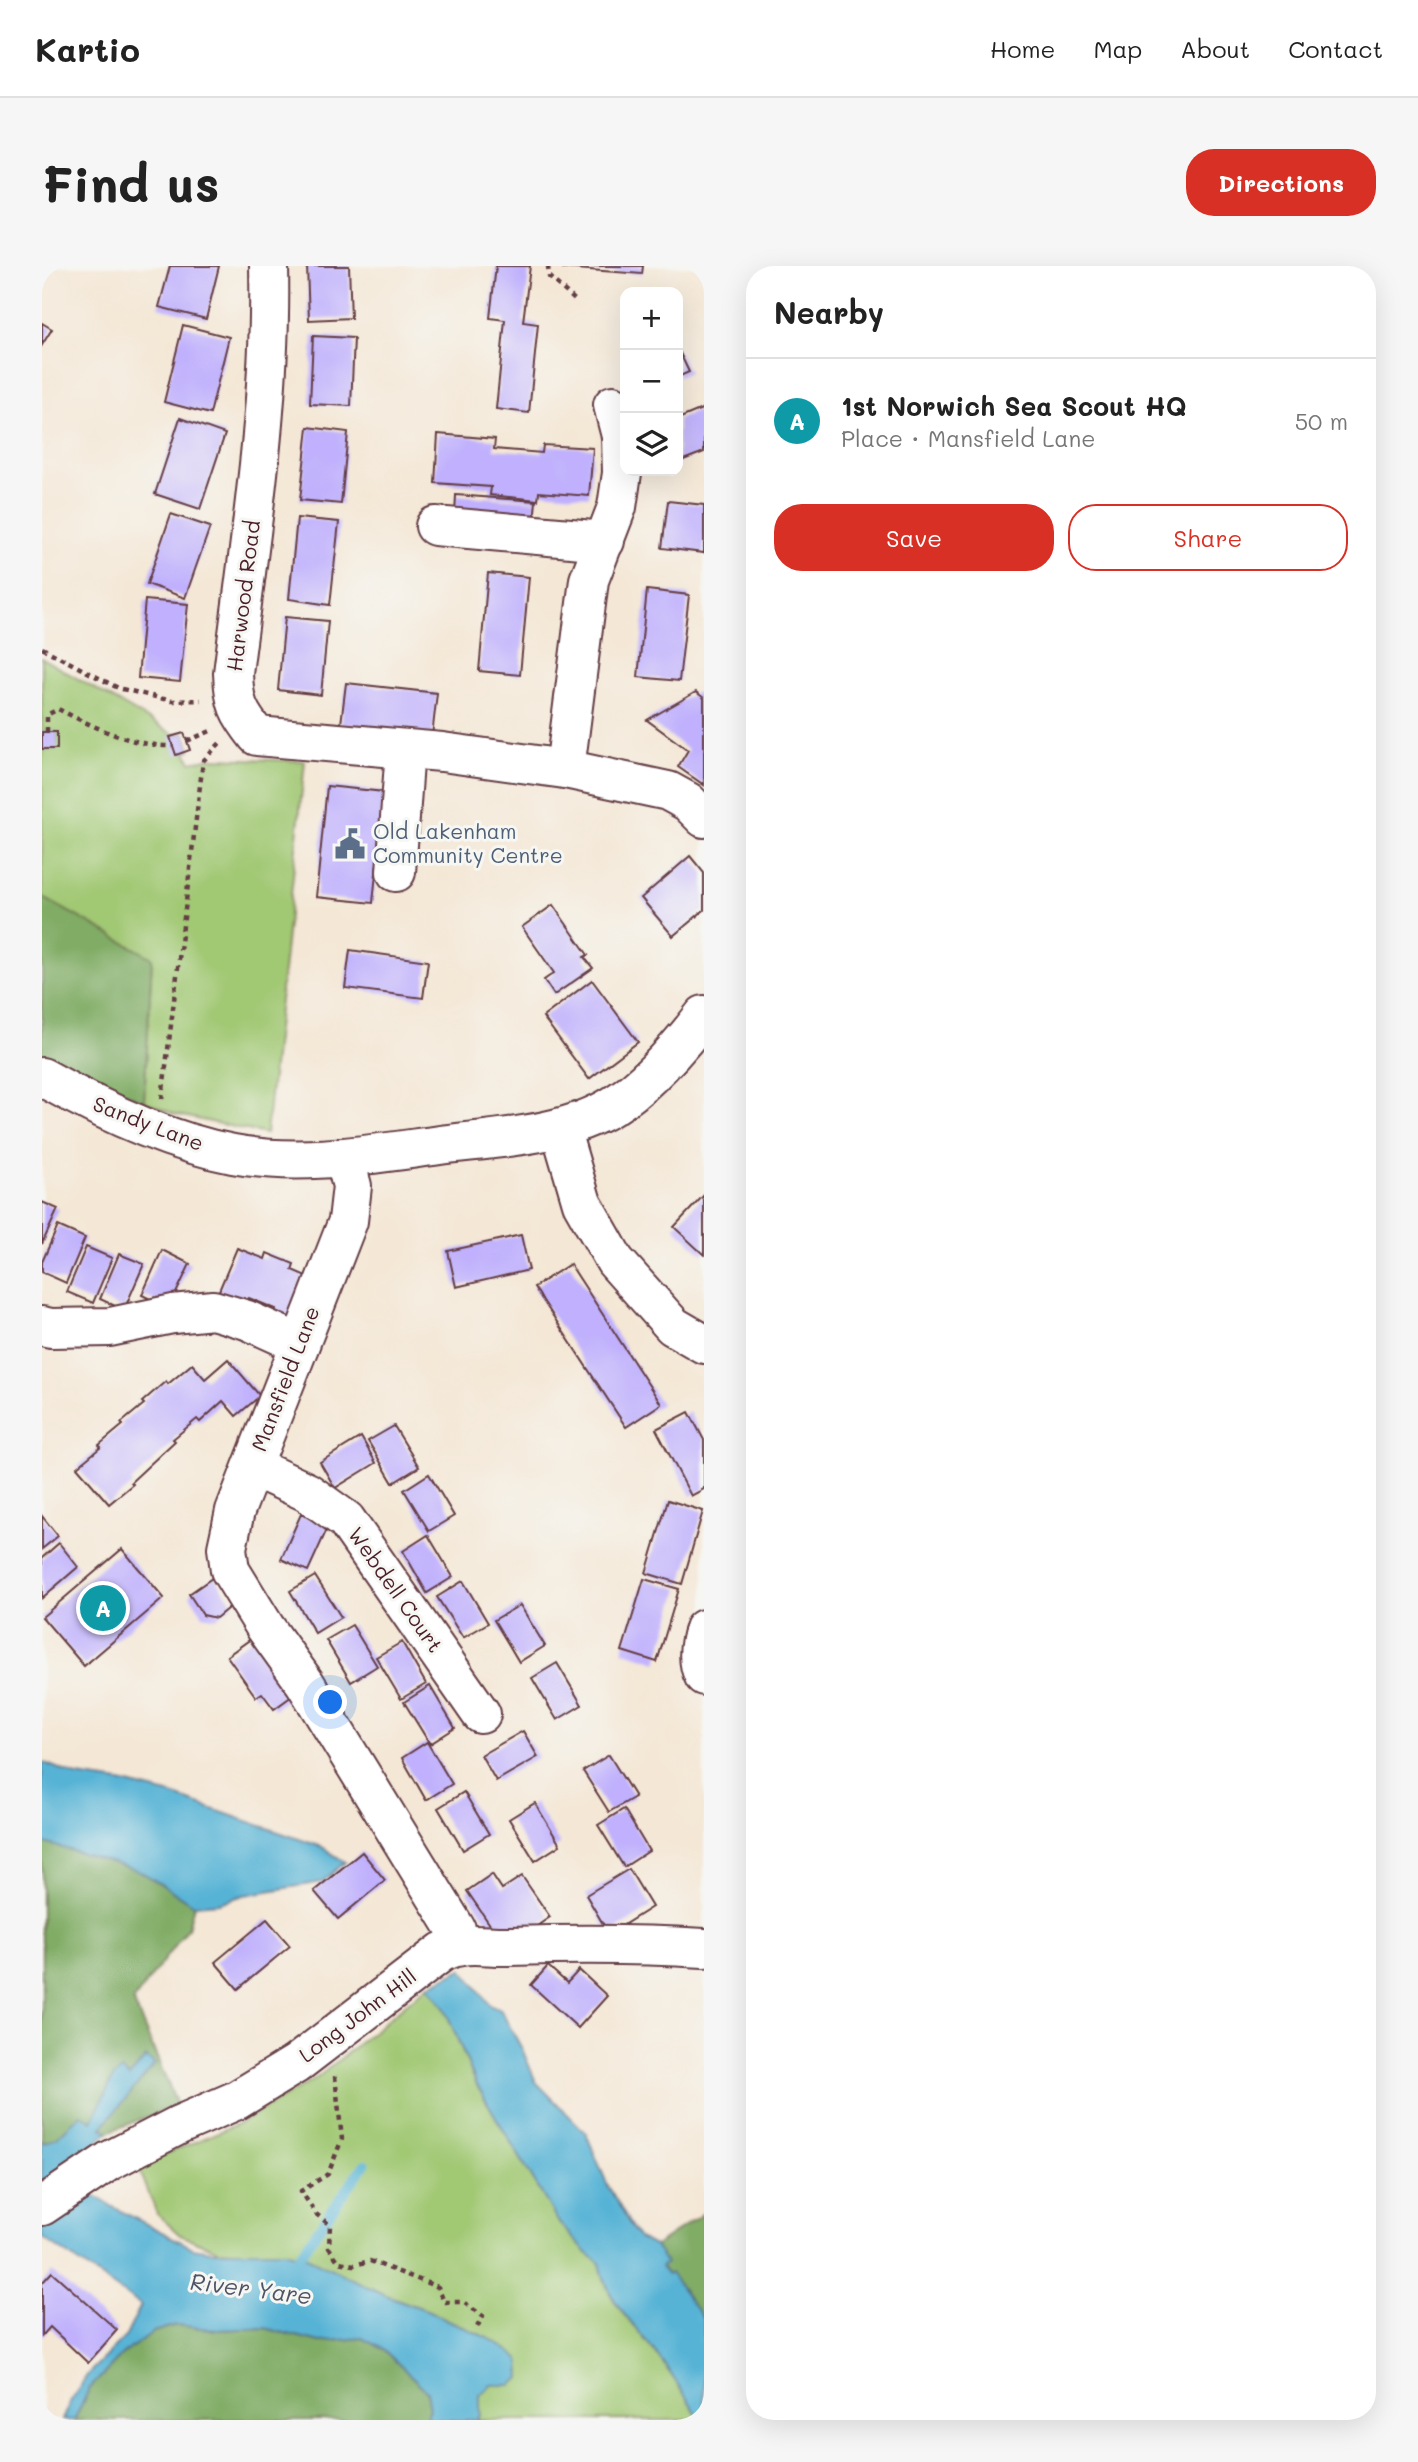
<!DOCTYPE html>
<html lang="en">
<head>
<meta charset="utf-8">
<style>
  body { margin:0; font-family:Mali,sans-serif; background:#f6f6f6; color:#222 }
  .controls { position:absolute; right:21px; top:21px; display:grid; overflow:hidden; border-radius:14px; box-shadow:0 7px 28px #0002 }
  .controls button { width:63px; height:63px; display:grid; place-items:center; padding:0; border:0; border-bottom:2px solid #e0e0e0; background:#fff; color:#222; font:35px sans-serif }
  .you { position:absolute; left:289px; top:1437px; width:24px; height:24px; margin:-18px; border:5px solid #fff; border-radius:50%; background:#1a73e8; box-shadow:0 0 0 10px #1a73e833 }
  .badge { display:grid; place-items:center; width:46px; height:46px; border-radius:50%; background:#d93025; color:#fff; font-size:23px; font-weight:700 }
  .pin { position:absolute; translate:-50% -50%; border:4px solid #fff; box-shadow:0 2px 7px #0006 }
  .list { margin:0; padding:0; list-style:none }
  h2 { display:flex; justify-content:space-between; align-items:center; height:91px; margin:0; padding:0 28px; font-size:30px }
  h2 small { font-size:23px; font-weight:400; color:#767676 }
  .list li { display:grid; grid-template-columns:46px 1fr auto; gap:21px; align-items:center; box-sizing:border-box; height:126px; padding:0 28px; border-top:2px solid #e0e0e0 }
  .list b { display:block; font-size:26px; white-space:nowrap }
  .list p { margin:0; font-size:23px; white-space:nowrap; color:#767676 }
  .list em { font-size:23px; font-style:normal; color:#767676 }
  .actions { display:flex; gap:14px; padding:21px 28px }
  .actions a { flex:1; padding:16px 0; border:2px solid #d93025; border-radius:28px; text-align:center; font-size:24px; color:#d93025 }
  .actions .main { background:#d93025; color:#fff }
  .icon { flex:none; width:38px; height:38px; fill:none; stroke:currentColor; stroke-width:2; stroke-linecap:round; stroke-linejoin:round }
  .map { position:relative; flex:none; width:662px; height:2154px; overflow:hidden; border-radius:28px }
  header { display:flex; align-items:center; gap:42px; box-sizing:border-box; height:98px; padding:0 35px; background:#fff; border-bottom:2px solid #e0e0e0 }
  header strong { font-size:33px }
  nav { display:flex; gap:38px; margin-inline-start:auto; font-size:24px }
  .intro { display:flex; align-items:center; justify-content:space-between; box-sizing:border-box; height:168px; padding:0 42px }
  h1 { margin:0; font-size:49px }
  .button { padding:18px 32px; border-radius:28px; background:#d93025; color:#fff; font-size:24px; font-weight:700 }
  main { display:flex; gap:42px; padding:0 42px }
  aside { flex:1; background:#fff; border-radius:28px; box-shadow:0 7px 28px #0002 }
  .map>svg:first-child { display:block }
  .green { fill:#a1c873; stroke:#76744f; stroke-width:2 }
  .forest { fill:#80ac65; stroke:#656648; stroke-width:2 }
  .water { fill:#57b3d5; stroke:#506980; stroke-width:2 }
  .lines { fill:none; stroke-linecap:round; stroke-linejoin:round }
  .stream { stroke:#57b3d5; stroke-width:10 }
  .building { fill:#c0b0fd }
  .minor-casing { stroke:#643d44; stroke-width:42 }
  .path { stroke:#643d44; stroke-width:4.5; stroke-dasharray:5 5; stroke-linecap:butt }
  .minor { stroke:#fff; stroke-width:38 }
  .labels { text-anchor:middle; stroke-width:6; stroke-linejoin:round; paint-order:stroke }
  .street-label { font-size:21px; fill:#4a1f2b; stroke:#f6f6f2 }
  .service-label { font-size:21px; fill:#4e5e75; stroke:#f6f6f2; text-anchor:start }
  .water-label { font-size:23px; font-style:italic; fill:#4f5366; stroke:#f6f6f2 }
</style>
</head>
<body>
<header>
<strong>Kartio</strong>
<nav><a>Home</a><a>Map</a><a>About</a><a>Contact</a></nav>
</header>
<div class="intro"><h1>Find us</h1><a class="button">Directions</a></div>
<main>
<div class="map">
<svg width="662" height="2154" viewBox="0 0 662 2154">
  <rect width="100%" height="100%" fill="#f6f6f2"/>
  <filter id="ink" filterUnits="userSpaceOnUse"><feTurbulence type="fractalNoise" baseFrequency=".0143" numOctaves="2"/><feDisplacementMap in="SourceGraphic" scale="14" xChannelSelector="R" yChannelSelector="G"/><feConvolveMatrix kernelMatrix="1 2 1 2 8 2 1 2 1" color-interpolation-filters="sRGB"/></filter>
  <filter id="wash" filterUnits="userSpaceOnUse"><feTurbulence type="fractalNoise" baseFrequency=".00686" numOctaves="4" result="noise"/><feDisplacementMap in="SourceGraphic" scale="28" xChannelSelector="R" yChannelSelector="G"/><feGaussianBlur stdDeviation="1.57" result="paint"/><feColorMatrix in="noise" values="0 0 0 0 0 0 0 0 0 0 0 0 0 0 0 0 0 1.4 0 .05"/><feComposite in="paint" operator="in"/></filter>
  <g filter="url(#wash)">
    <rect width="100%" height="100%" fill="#f4e7d5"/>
    <g class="green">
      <polygon points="0,392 133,469 142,467 148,484 144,486 149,496 171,492 263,495 224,868 132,848 102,835 110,692 0,631 0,483 14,483 15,466 0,466"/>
      <path d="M386 1720 403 1743 435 1819 517 1957 545 1987 558 1997C566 2040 591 2056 616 2090 631 2110 645 2133 659 2154H435L438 2149V2129L449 2118 469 2119 477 2093 454 2076 387 2045 341 2028 258 1989 176 1984 138 1969 115 1948 96 1900 200 1856 275 1812Z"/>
    </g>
    <g class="forest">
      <polygon points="0,631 110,692 102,835 40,809 0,788"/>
      <polygon points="0,1575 98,1605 152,1639 146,1662 91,1735 135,1839 66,1866 39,1848 15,1871 0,1877"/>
      <polygon points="662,1947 662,2054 628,2008 625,2009 619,2001 623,1997 613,1980"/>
      <polygon points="134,2059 175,2064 223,2062 278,2076 320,2072 341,2083 385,2125 388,2143 383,2154 32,2154 47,2123 81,2088 111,2066"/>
    </g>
    <g class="water">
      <polygon points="0,1496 35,1510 78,1516 130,1529 280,1581 303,1596 280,1616 202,1629 177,1637 152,1639 98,1605 0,1576"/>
      <path d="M420 1703 449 1740 458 1743 480 1783 494 1816 544 1867 565 1918 591 1964 597 1972 613 1980 624 1997 619 2001 625 2009 628 2007 662 2054V2154H659C645 2133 631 2110 616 2090 591 2056 567 2040 558 1997L545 1987 517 1957 435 1819 403 1743 386 1720Z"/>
      <polygon points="104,1791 113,1798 60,1861 66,1866 18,1908 69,1940 151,1982 170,1985 243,1985 267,1992 341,2028 387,2045 454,2076 478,2093 479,2112 469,2119 449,2119 438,2129 438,2149 435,2154 383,2154 388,2143 385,2125 341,2083 320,2072 278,2076 223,2062 175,2064 134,2059 111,2066 81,2088 47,2123 32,2154 20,2154 28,2136 46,2108 84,2070 99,2039 0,1971 0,1877 15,1871 39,1848 50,1855 71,1812 80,1804 87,1811"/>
    </g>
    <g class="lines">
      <polyline class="stream" points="258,1989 323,1898"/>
    </g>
    <g id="blocks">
      <g class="building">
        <polygon points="128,0 177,0 164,53 117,41"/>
        <polygon points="265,0 307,0 309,52 267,54"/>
        <polygon points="454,0 488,0 481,56 496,58 487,147 454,143 463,54 448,52"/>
        <polygon points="521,0 601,0 600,8 521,2"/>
        <polygon points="0,57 10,63 0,79"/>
        <polygon points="141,59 187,71 168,148 122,136"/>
        <polygon points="271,70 312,72 309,140 268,138"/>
        <polygon points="636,83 647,106 636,111"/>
        <polygon points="662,142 662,186 636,196 636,153"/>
        <polygon points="138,152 183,168 158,243 113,228"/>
        <polygon points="266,161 306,166 299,238 258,234"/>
        <polygon points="396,168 453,173 452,183 500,187 501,179 551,182 547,230 497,226 496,234 448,229 449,221 393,217"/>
        <polygon points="414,229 494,235 492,256 413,250"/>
        <polygon points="626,235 662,239 662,287 620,282"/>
        <polygon points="129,248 168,261 143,332 105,318"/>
        <polygon points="255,252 297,256 288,339 247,333"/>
        <polygon points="446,307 487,311 478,409 437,405"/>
        <polygon points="605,324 647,329 637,415 596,411"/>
        <polygon points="103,334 146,338 138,416 96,412"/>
        <polygon points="243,351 286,355 279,429 236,424"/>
        <polygon points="304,417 395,427 390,470 299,458"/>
        <polygon points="654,426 662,432 662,519 636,501 646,484 605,454"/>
        <rect x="0" y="466" width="15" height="17"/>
        <polygon points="142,467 148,484 134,489 128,471"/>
        <polygon points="285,520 342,526 331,637 274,631"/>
        <polygon points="648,590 662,607 662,644 631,670 599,632"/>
        <polygon points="511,639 546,689 542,691 551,702 512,729 502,714 512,707 480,661"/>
        <polygon points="308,684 386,695 381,732 303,722"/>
        <polygon points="550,714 596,776 547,813 501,751"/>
        <polygon points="662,929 662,989 632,961"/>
        <polygon points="0,936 16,943 0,978"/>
        <polygon points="16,960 43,972 24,1017 0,1006 0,996"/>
        <polygon points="479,969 487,1004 414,1021 406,985"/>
        <polygon points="44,981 70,992 51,1037 25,1026"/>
        <polygon points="195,982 223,993 225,987 252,998 250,1004 278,1016 259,1061 231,1050 234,1043 207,1032 204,1038 176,1027"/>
        <polygon points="120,984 148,998 127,1042 100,1029"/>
        <polygon points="77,988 102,998 82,1044 58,1033"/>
        <polygon points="528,998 619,1138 584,1161 492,1021"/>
        <polygon points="186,1093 218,1130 194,1150 181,1135 158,1156 155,1153 131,1173 133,1175 89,1216 91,1218 67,1238 35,1201 59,1181 57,1179 81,1159 79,1157 102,1138 100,1136 124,1115 126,1118 150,1098 163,1113"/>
        <polygon points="647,1146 662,1174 662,1223 649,1230 614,1163"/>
        <polygon points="352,1160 377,1201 351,1217 326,1175"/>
        <polygon points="319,1171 334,1197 293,1222 278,1196"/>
        <polygon points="387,1208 412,1250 387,1265 362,1224"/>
        <polygon points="626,1234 661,1245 640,1318 604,1307"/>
        <polygon points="259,1248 286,1261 266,1305 239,1293"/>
        <polygon points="0,1250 16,1270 0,1283"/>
        <polygon points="386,1269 411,1311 385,1327 361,1285"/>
        <polygon points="17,1277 36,1301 0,1332 0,1292"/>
        <polygon points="80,1283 122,1332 42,1400 0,1351"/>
        <polygon points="173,1310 191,1338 174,1352 161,1349 147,1328"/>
        <polygon points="273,1310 299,1351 273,1367 248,1325"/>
        <polygon points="602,1313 637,1323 615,1396 580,1385"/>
        <polygon points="421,1315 446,1357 421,1372 395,1331"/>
        <polygon points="478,1339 503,1380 477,1396 452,1354"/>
        <polygon points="310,1359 335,1400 309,1416 284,1374"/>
        <polygon points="213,1370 254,1427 232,1443 220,1427 214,1431 185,1390"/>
        <polygon points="360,1376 384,1418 359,1433 334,1391"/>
        <polygon points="515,1397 540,1439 515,1454 490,1412"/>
        <polygon points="388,1420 413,1462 388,1478 362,1436"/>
        <polygon points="481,1465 496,1491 454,1515 439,1489"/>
        <polygon points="385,1476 410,1518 384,1534 360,1492"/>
        <polygon points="567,1489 593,1531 567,1546 541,1505"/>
        <polygon points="422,1526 447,1568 421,1584 396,1542"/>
        <polygon points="493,1537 518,1579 493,1595 467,1553"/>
        <polygon points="582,1543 607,1585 582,1601 556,1559"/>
        <polygon points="320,1586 343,1614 296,1653 272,1625"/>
        <polygon points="587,1603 610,1641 567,1668 544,1629"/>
        <polygon points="450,1608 460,1623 480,1610 508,1651 486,1666 453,1666 425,1625"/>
        <polygon points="225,1653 248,1680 196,1723 173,1696"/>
        <polygon points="506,1700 525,1717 537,1704 565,1730 536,1762 489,1719"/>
        <polygon points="10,2006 75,2064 46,2097 8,2061 0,2070 0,2017"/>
      </g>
    </g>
  </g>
  <g filter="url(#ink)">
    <use href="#blocks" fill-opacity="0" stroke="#643d44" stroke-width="2"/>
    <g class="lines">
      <g class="minor-casing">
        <g id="minor">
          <path d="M227 0C230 136 208 272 191 407 192 438 196 446 215 470L400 486 523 503 626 525 646 536 662 552"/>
          <polyline points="393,260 563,275"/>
          <polyline points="523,503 547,314 575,241 580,207 579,170 571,139"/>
          <polyline points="354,606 363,483"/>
          <path d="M0 811C57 843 126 876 191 888 259 901 330 888 398 879 454 872 523 870 572 839 606 818 638 780 662 749"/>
          <polyline points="518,862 540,937 573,995 631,1060 662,1078"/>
          <polyline points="302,891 310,920 306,955 193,1245 185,1282 188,1304 223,1361 263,1417 414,1663 416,1678"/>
          <polyline points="0,1060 9,1062 68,1061 131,1048 171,1044 205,1054 258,1078"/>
          <polyline points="211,1201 265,1226 304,1254 439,1448"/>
          <path d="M662 1363C657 1378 654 1395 662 1410"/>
          <path d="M0 1940 67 1895 137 1859 195 1834 254 1798 400 1686C425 1674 442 1681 468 1680 535 1678 596 1678 662 1682"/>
        </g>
      </g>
      <g class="path">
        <polyline points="506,0 507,11 534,35"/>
        <polyline points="0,382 76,422 130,435 159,434"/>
        <path d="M5 466V449L16 443C50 460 92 481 131 480"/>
        <polyline points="145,475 171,464"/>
        <polyline points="120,833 161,495 178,477"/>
        <polyline points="293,1810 300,1873 286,1908 259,1925 274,1948 288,1959 287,1982 297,1996 312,1999 328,1995 396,2021 402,2036 421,2036 441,2050 434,2063"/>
      </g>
      <use href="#minor" class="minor"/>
    </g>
  </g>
  <defs>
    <g id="civic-bare" transform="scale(2.415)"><path d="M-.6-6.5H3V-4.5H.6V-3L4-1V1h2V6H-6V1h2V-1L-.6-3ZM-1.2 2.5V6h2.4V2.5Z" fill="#5c6f8a" stroke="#f6f6f2" stroke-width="2.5" paint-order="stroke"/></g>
  </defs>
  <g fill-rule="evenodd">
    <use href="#civic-bare" x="308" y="578"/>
  </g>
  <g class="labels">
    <g class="street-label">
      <text transform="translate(202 330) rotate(-83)" y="7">Harwood Road</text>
      <text transform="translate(106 858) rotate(21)" y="7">Sandy Lane</text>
      <text transform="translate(244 1113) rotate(-69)" y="7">Mansfield Lane</text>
      <text transform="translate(353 1324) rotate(55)" y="7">Webdell Court</text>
      <text transform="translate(316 1750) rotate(-37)" y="7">Long John Hill</text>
    </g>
    <g class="service-label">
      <text x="331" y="573">Old Lakenham<tspan x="331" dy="24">Community Centre</tspan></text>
    </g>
    <g class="water-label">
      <text transform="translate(209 2023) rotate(7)" y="8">River Yare</text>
    </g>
  </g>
</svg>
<div class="controls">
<button>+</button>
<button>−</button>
<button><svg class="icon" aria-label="layers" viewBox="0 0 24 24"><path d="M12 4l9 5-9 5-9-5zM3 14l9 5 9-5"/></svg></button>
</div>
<div class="you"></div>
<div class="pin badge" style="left:61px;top:1342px;background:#0f9aa8">A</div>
</div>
<aside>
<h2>Nearby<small></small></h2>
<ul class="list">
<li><span class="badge" style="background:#0f9aa8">A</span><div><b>1st Norwich Sea Scout HQ</b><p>Place · Mansfield Lane</p></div><em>50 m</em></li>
</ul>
<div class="actions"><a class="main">Save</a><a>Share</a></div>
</aside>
</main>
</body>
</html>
